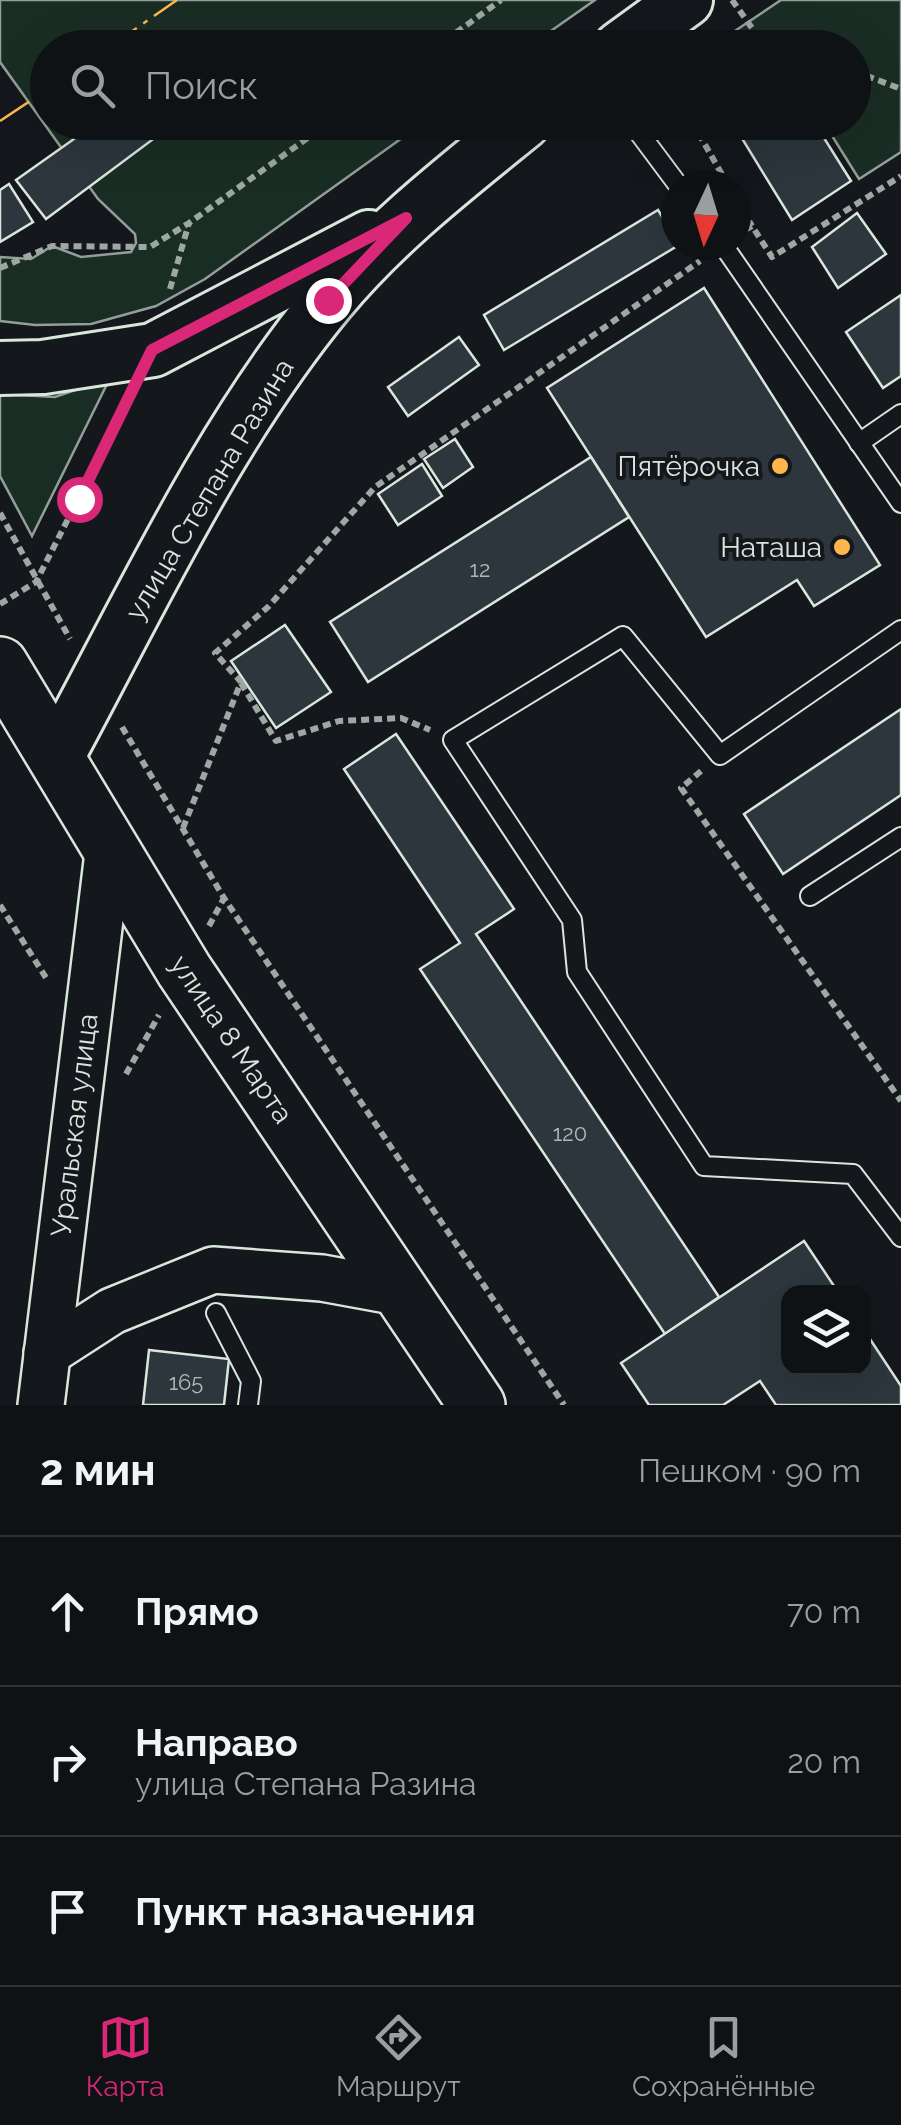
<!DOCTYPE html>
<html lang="ru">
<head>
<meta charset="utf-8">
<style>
  body { margin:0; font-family:Raleway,sans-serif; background:#181b1e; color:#f1f3f6 }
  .controls { position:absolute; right:30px; bottom:30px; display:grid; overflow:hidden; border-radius:20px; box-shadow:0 10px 40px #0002 }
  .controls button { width:90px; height:90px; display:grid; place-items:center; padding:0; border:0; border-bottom:2px solid #2f3234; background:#0f1215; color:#f1f3f6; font:50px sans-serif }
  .compass { position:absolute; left:661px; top:170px; width:90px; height:90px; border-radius:50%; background:#0f1215; box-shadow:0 10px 40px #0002; rotate:184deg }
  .stop { position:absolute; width:30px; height:30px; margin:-22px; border:8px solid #db2777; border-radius:50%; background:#fff }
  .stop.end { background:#db2777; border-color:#fff; box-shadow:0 2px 10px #0008 }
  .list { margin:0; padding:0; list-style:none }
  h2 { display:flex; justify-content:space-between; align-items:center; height:130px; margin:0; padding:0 40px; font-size:42px }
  h2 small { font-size:32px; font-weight:400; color:#9b9ea0 }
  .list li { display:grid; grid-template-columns:65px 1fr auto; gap:30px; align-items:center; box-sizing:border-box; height:150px; padding:0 40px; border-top:2px solid #2f3234 }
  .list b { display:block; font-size:38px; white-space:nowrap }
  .list p { margin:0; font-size:32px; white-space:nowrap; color:#9b9ea0 }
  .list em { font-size:32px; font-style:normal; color:#9b9ea0 }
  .icon { flex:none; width:55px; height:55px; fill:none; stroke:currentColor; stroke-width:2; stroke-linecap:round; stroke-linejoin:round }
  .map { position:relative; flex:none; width:901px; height:1405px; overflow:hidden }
  .search { position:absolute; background:#0f1215; box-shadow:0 10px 40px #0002; left:30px; right:30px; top:30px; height:110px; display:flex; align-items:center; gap:25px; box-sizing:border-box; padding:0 35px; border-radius:55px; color:#9b9ea0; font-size:38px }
  .sheet { height:580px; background:#0f1215 }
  nav { display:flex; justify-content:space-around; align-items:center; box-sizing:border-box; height:140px; border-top:2px solid #2f3234; background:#0f1215; font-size:28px; color:#9b9ea0 }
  nav a { display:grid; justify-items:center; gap:5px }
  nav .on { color:#db2777 }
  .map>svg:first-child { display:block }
  .green { fill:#1a2d24; stroke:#939e99; stroke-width:2.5 }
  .building { fill:#2c363c; stroke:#d8e6dc; stroke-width:2.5 }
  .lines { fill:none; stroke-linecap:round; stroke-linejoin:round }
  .service-casing { stroke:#d8e6dc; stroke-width:22 }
  .tertiary-casing { stroke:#d8e6dc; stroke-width:50 }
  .secondary-casing { stroke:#d8e6dc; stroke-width:58 }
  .primary-casing { stroke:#d8e6dc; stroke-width:60 }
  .path { stroke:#9da8a2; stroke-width:6; stroke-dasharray:8 5; stroke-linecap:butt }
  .service { stroke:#14181c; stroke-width:18 }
  .tertiary { stroke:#14181c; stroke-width:45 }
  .secondary { stroke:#14181c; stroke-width:52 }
  .primary { stroke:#14181c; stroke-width:55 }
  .power { stroke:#ffb74d; stroke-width:2.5; stroke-dasharray:35 8 5 8; stroke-linecap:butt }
  .route { stroke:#db2777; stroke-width:12 }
  .poi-dot { fill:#ffb74d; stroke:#14181c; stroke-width:4 }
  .labels { text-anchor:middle; stroke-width:8; stroke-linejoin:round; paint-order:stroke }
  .number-label { font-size:22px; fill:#adbab4 }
  .poi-label { font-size:28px; fill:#d8e6dc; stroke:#14181c; text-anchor:end }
  .street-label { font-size:28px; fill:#d8e6dc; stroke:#14181c }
</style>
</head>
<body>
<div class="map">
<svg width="901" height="1405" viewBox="0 0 901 1405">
  <rect width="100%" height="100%" fill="#14181c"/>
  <g class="green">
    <polygon points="0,0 595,0 528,47 48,48 48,122 423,123 205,279 156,306 91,324 35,325 0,321 0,257 31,259 52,246 81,257 131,252 136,243 135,234 98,199 0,62"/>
    <polygon points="781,0 901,0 901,152 859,179 824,123 854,122 854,48 711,47"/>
    <polygon points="110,378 32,536 0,476 0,394 55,397"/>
  </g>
  <g class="building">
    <polygon points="98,122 153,122 160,134 46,219 16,180"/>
    <polygon points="743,122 814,122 851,181 792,220 735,127"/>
    <polygon points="9,184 33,222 0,242 0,190"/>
    <polygon points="658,210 676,239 676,245 679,245 504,350 484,315"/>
    <polygon points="857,213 886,254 838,288 812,247"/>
    <polygon points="704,288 880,565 814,606 797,580 706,637 547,388"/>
    <polygon points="901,295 901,376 883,388 846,332"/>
    <polygon points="459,337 479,365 408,416 388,387"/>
    <polygon points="455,439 473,467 443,488 424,459"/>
    <polygon points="591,457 629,517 368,682 330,622"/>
    <polygon points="422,464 442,496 398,525 378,494"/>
    <polygon points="285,625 331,692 276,728 231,661"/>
    <polygon points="901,709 901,795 783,874 744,814"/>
    <polygon points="396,734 514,909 476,934 719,1297 665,1334 420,969 460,943 344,769"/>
    <polygon points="804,1241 838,1292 788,1292 788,1368 864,1368 864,1330 901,1386 901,1405 776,1405 760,1381 723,1405 649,1405 621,1363"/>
    <polygon points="149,1350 229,1359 224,1405 143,1405"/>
  </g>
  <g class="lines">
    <g class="service-casing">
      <g id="service">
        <polyline points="631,122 678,185"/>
        <polyline points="723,245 901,503"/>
        <polyline points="859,443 901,414"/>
        <polyline points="901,630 720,755 623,636 453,740 572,920 577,972 704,1166 853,1174 901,1237"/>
        <polyline points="810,896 901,837"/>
        <polyline points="216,1313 251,1381 248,1405"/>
      </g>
    </g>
    <g class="tertiary-casing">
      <g id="tertiary">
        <polyline points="47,1353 112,1311 213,1270 322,1278 404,1293"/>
        <polyline points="41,1405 109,845"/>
      </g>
    </g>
    <g class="secondary-casing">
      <g id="secondary">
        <polyline points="620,48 686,0"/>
        <polyline points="0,368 43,367 153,350 369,237"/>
        <path d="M57 757C139 606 218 434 328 301 385 232 455 178 524 122"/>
      </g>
    </g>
    <g class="primary-casing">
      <polyline id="primary" points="0,665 184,970 477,1405"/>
    </g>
    <g class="path">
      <polyline points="732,0 757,35 791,48"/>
      <polyline points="435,48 501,0"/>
      <polyline points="741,48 757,35"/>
      <polyline points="854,71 901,89"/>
      <polyline points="692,122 728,185"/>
      <polyline points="736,199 752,226"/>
      <polyline points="745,230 752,226 772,257 901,176"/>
      <polyline points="0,268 52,246 150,247 189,223 330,122"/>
      <polyline points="170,289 189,223"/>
      <polyline points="0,513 70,639"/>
      <polyline points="0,604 36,582 129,399"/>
      <polyline points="241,683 276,741 339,721 401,718 430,730"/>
      <polyline points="122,727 224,898 564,1405"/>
      <polyline points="701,771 681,788 901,1101"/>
      <polyline points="183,828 241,682 215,653 268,607 375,487 700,261"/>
      <polyline points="0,905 48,981"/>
      <polyline points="209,926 224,898"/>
      <polyline points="126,1074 159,1015"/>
    </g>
    <use href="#service" class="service"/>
    <use href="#tertiary" class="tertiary"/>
    <use href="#secondary" class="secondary"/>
    <use href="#primary" class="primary"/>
    <g class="power">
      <polyline points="108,48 177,0"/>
      <polyline points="0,121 48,89"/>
    </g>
  </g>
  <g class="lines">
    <polyline class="route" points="79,499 152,350 406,218 328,300"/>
  </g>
  <g class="poi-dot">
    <circle cx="780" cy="466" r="10"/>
    <circle cx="842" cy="547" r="10"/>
  </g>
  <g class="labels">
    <g class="number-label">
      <text x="480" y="577">12</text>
      <text x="570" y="1141">120</text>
      <text x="186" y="1390">165</text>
    </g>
    <g class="poi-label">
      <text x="760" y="476">Пятёрочка</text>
      <text x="822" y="557">Наташа</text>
    </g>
    <g class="street-label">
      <text transform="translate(209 489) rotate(-59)" y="10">улица Степана Разина</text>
      <text transform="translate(232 1039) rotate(56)" y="10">улица 8 Марта</text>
      <text transform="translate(74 1125) rotate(-83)" y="10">Уральская улица</text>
    </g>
  </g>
</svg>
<div class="controls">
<button><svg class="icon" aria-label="layers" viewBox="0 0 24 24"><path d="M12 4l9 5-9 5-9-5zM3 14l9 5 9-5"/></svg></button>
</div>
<svg class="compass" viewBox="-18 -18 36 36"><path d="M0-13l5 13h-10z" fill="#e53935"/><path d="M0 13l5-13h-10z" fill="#9b9ea0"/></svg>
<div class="stop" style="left:79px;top:499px"></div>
<div class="stop end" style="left:328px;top:300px"></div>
<div class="search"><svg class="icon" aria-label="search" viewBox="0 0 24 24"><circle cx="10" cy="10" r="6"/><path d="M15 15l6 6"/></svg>Поиск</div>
</div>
<section class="sheet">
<h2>2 мин<small>Пешком · 90 m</small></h2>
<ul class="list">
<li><svg class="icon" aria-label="ahead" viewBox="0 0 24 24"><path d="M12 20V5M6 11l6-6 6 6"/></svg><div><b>Прямо</b></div><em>70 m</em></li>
<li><svg class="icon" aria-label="right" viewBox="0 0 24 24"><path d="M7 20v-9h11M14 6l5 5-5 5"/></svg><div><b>Направо</b><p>улица Степана Разина</p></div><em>20 m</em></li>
<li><svg class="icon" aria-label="arrive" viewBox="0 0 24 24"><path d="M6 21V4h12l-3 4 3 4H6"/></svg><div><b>Пункт назначения</b></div></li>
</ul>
</section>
<nav>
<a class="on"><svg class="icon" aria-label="map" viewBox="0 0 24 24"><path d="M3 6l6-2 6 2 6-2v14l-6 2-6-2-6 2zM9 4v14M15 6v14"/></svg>Карта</a>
<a><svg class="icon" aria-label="directions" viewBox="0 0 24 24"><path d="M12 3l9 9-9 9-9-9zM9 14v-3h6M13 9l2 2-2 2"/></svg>Маршрут</a>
<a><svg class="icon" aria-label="saved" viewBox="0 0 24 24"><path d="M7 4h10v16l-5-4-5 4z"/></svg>Сохранённые</a>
</nav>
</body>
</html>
